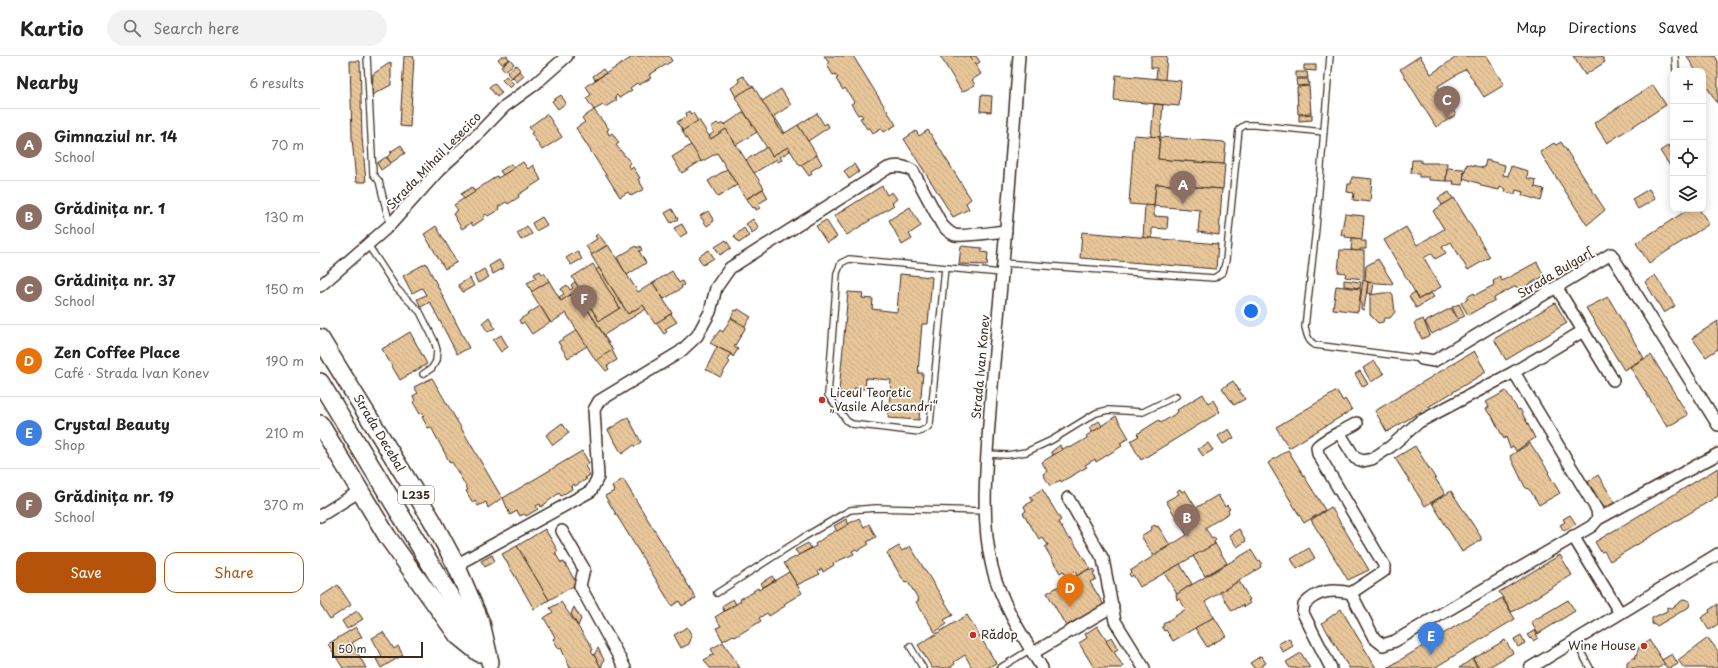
<!DOCTYPE html>
<html lang="en">
<head>
<meta charset="utf-8">
<style>
  body { margin:0; font-family:"Playpen Sans",sans-serif; background:#f2f2f2; color:#222 }
  .controls { position:absolute; right:12px; top:12px; display:grid; overflow:hidden; border-radius:8px; box-shadow:0 2px 10px #0003 }
  .controls button { width:36px; height:36px; display:grid; place-items:center; padding:0; border:0; border-bottom:1px solid #e0e0e0; background:#fff; color:#222; font:20px sans-serif }
  .scale { position:absolute; left:12px; bottom:10px; width:91px; box-sizing:border-box; padding-left:4px; border:2px solid #3b2a1e; border-top:0; font-size:11px; line-height:14px; white-space:nowrap; color:#3b2a1e; -webkit-text-stroke:3px #fff; paint-order:stroke }
  .you { position:absolute; left:931px; top:255px; width:14px; height:14px; margin:-10px; border:3px solid #fff; border-radius:50%; background:#1a73e8; box-shadow:0 0 0 6px #1a73e833 }
  .badge { display:grid; place-items:center; width:26px; height:26px; border-radius:50%; background:#b45309; color:#fff; font-size:13px; font-weight:700 }
  .pin { position:absolute; translate:-50% -33px; filter:drop-shadow(0 1px 2px #0008) }
  .pin::after { content:''; position:absolute; top:21px; width:14px; height:12px; background:inherit; clip-path:polygon(0 0,100% 0,50% 100%) }
  .list { margin:0; padding:0; list-style:none }
  h2 { display:flex; justify-content:space-between; align-items:center; height:52px; margin:0; padding:0 16px; font-size:17px }
  h2 small { font-size:13px; font-weight:400; color:#767676 }
  .list li { display:grid; grid-template-columns:26px 1fr auto; gap:12px; align-items:center; box-sizing:border-box; height:72px; padding:0 16px; border-top:1px solid #e0e0e0 }
  .list b { display:block; font-size:15px; white-space:nowrap }
  .list p { margin:0; font-size:13px; white-space:nowrap; color:#767676 }
  .list em { font-size:13px; font-style:normal; color:#767676 }
  .actions { display:flex; gap:8px; padding:12px 16px }
  .actions a { flex:1; padding:9px 0; border:1px solid #b45309; border-radius:12px; text-align:center; font-size:14px; color:#b45309 }
  .actions .main { background:#b45309; color:#fff }
  .icon { flex:none; width:22px; height:22px; fill:none; stroke:currentColor; stroke-width:2; stroke-linecap:round; stroke-linejoin:round }
  .map { position:relative; flex:none; width:1398px; height:612px; overflow:hidden }
  header { display:flex; align-items:center; gap:24px; box-sizing:border-box; height:56px; padding:0 20px; background:#fff; border-bottom:1px solid #e0e0e0 }
  header strong { font-size:19px }
  nav { display:flex; gap:22px; margin-inline-start:auto; font-size:14px }
  .search { width:280px; height:36px; background:#f2f2f2; display:flex; align-items:center; gap:10px; box-sizing:border-box; padding:0 14px; border-radius:22px; color:#767676; font-size:15px }
  main { display:flex }
  aside { flex:1; background:#fff }
  .map>svg:first-child { display:block }
  .building { fill:url(#building-back-hatch); stroke:#3b2a1e }
  .lines { fill:none; stroke-linecap:round; stroke-linejoin:round }
  .lane-casing { stroke:#3b2a1e; stroke-width:8 }
  .street-casing { stroke:#3b2a1e; stroke-width:14 }
  .primary-casing { stroke:#3b2a1e; stroke-width:20 }
  .lane { stroke:#fff; stroke-width:5.5 }
  .street { stroke:#fff; stroke-width:11 }
  .primary { stroke:#fff; stroke-width:17 }
  .poi-dot { fill:#c8321e; stroke:#fff; stroke-width:1.5 }
  .labels { text-anchor:middle; stroke-width:3.5; stroke-linejoin:round; paint-order:stroke }
  .shield { fill:#fff; stroke:#766a62; stroke-width:1 }
  .shield-label { font-size:11px; font-weight:bold; fill:#3b2a1e }
  .street-label { font-size:12px; fill:#3b2a1e; stroke:#fff }
  .poi-label { font-size:12px; fill:#3b2a1e; stroke:#fff; text-anchor:start }
</style>
</head>
<body>
<header>
<strong>Kartio</strong>
<div class="search"><svg class="icon" aria-label="search" viewBox="0 0 24 24"><circle cx="10" cy="10" r="6"/><path d="M15 15l6 6"/></svg>Search here</div>
<nav><a>Map</a><a>Directions</a><a>Saved</a></nav>
</header>
<main>
<aside>
<h2>Nearby<small>6 results</small></h2>
<ul class="list">
<li><span class="badge" style="background:#8d6e63">A</span><div><b>Gimnaziul nr. 14</b><p>School</p></div><em>70 m</em></li>
<li><span class="badge" style="background:#8d6e63">B</span><div><b>Grădinița nr. 1</b><p>School</p></div><em>130 m</em></li>
<li><span class="badge" style="background:#8d6e63">C</span><div><b>Grădinița nr. 37</b><p>School</p></div><em>150 m</em></li>
<li><span class="badge" style="background:#e8710a">D</span><div><b>Zen Coffee Place</b><p>Café · Strada Ivan Konev</p></div><em>190 m</em></li>
<li><span class="badge" style="background:#3f7fe0">E</span><div><b>Crystal Beauty</b><p>Shop</p></div><em>210 m</em></li>
<li><span class="badge" style="background:#8d6e63">F</span><div><b>Grădinița nr. 19</b><p>School</p></div><em>370 m</em></li>
</ul>
<div class="actions"><a class="main">Save</a><a>Share</a></div>
</aside>
<div class="map">
<svg width="1398" height="612" viewBox="0 0 1398 612">
  <defs>
    <pattern id="building-back-hatch" width="6" height="6" patternUnits="userSpaceOnUse"><rect width="6" height="6" fill="#e8c69a"/><path d="M-1 5l2 2M0 0l6 6M5-1l2 2" fill="none" stroke="#c8aa84"/></pattern>
  </defs>
  <rect width="100%" height="100%" fill="#fff"/>
  <filter id="ink" filterUnits="userSpaceOnUse"><feTurbulence type="fractalNoise" baseFrequency=".025" numOctaves="2"/><feDisplacementMap in="SourceGraphic" scale="8" xChannelSelector="R" yChannelSelector="G"/><feConvolveMatrix kernelMatrix="1 2 1 2 8 2 1 2 1" color-interpolation-filters="sRGB"/></filter>
  <g filter="url(#ink)">
    <g class="building">
      <polygon points="84,0 93,0 94,2 90,71 80,70"/>
      <polygon points="182,0 187,0 189,3 182,8 178,3"/>
      <polygon points="314,0 349,0 352,5 329,19 331,22 319,29 317,27 310,32 312,34 299,42 297,39 295,41 297,44 285,51 283,49 274,54 266,42 271,39 266,30"/>
      <polygon points="504,0 533,0 576,69 564,76 561,72 553,77 549,71 547,73 540,62 543,61 541,58 538,59 531,48 534,46 525,32 523,34 516,23 518,22 515,18 513,19 507,9 509,7"/>
      <polygon points="620,0 650,0 661,18 652,24 655,29 642,36"/>
      <polygon points="650,0 656,0 660,6 655,9"/>
      <polygon points="831,0 847,0 845,24 836,23 837,12 831,12"/>
      <polygon points="1100,0 1111,18 1138,0 1166,0 1184,29 1164,41 1146,13 1118,30 1136,59 1116,71 1080,13"/>
      <polygon points="1253,0 1282,0 1285,6 1265,19"/>
      <polygon points="1368,0 1395,0 1398,5 1398,48 1383,25 1383,15 1376,15 1367,1"/>
      <polygon points="190,3 194,8 185,15 181,10"/>
      <polygon points="30,5 40,5 42,81 46,126 36,126 32,82"/>
      <polygon points="71,6 71,29 52,39 53,18"/>
      <polygon points="196,9 200,14 191,22 187,17"/>
      <polygon points="984,9 996,9 996,15 984,14"/>
      <polygon points="283,13 286,17 275,24 273,20"/>
      <polygon points="200,15 204,20 197,26 192,21"/>
      <polygon points="976,16 987,16 988,22 976,22"/>
      <polygon points="796,19 861,25 859,50 794,44"/>
      <polygon points="186,20 194,28 190,32 182,24"/>
      <polygon points="423,20 432,31 416,41 411,32 420,26 418,23"/>
      <polygon points="976,23 988,23 989,29 977,30"/>
      <polygon points="174,27 182,37 177,41 169,31"/>
      <polygon points="1333,29 1346,49 1287,87 1274,67"/>
      <polygon points="433,30 463,78 478,69 497,99 480,110 468,91 452,100 415,41"/>
      <polygon points="989,30 991,57 978,58 977,31"/>
      <polygon points="461,33 471,49 454,60 465,77 463,78 442,45"/>
      <polygon points="241,39 246,47 238,53 232,45"/>
      <polygon points="661,39 672,40 671,56 660,55"/>
      <polygon points="834,48 843,49 840,81 831,81"/>
      <polygon points="274,54 289,73 287,74 289,79 292,77 299,87 296,89 311,107 308,109 311,113 313,111 320,122 318,123 324,133 311,140 308,136 300,141 256,72 265,66 262,62"/>
      <polygon points="369,55 371,58 373,57 378,65 363,75 357,66 367,60 366,57"/>
      <polygon points="424,56 437,76 416,89 406,73 391,83 389,80 394,76 391,71 397,67 399,69 403,67 404,69"/>
      <polygon points="497,57 504,69 507,67 509,71 488,85 478,69"/>
      <polygon points="227,58 242,81 222,94 211,77 213,76 209,71"/>
      <polygon points="992,58 992,64 979,65 979,59"/>
      <polygon points="379,64 391,83 406,73 444,132 426,143 397,97 381,106 362,75"/>
      <polygon points="608,74 651,143 646,147 649,153 633,161 584,83 596,75 599,80"/>
      <polygon points="814,79 840,81 838,103 905,108 903,133 836,128 834,150 809,148"/>
      <polygon points="840,81 904,86 906,88 904,108 838,103"/>
      <polygon points="1241,86 1285,154 1267,169 1220,96 1234,87 1236,89"/>
      <polygon points="81,89 85,97 71,107 67,101 72,97 70,96"/>
      <polygon points="371,89 381,105 362,117 352,101"/>
      <polygon points="1349,89 1350,92 1353,90 1353,109 1350,110 1340,95"/>
      <polygon points="447,91 452,100 468,91 470,95 460,101 462,104 458,106 457,103 434,117 426,104"/>
      <polygon points="497,99 502,108 491,115 492,118 489,120 481,109"/>
      <polygon points="66,101 71,107 61,114 57,107"/>
      <polygon points="1092,104 1101,104 1101,107 1127,107 1126,125 1109,124 1109,121 1099,121 1099,118 1091,117"/>
      <polygon points="1166,104 1185,109 1183,119 1188,120 1191,110 1208,115 1207,122 1216,124 1215,131 1224,133 1221,145 1202,139 1203,136 1196,134 1195,138 1185,136 1186,133 1180,131 1179,134 1161,130 1161,128 1143,122 1147,108 1164,112"/>
      <polygon points="203,106 208,113 213,109 221,124 198,139 199,141 188,148 186,146 178,151 180,153 168,160 166,158 163,160 165,162 153,170 151,167 142,173 133,158 138,154 134,149 177,120 178,122"/>
      <polygon points="191,108 194,112 183,119 180,115"/>
      <polygon points="534,108 539,116 529,123 524,115"/>
      <polygon points="1127,112 1144,113 1143,129 1133,128 1134,125 1126,125"/>
      <polygon points="407,113 417,129 398,141 388,125"/>
      <polygon points="1032,121 1052,123 1050,146 1033,144 1034,137 1027,136 1028,128 1031,128"/>
      <polygon points="836,128 902,133 899,179 878,176 880,154 834,150"/>
      <polygon points="562,130 567,139 572,136 577,143 572,147 574,149 527,179 514,160"/>
      <polygon points="152,131 155,136 144,143 141,138"/>
      <polygon points="443,133 448,142 438,148 440,152 436,154 435,151 433,152 427,143"/>
      <polygon points="1329,133 1335,143 1318,153 1312,143"/>
      <polygon points="1129,136 1133,143 1122,149 1118,142"/>
      <polygon points="1134,142 1170,201 1148,214 1131,186 1122,191 1126,197 1115,203 1112,197 1104,202 1121,231 1099,243 1064,184 1086,171 1097,189 1124,173 1113,155"/>
      <polygon points="825,149 834,150 834,160 848,161 847,173 832,172 832,182 823,182"/>
      <polygon points="590,151 601,170 589,178 592,183 582,189 569,164"/>
      <polygon points="352,153 358,163 351,167 345,157"/>
      <polygon points="1369,153 1379,153 1389,168 1329,207 1316,187"/>
      <polygon points="388,155 394,165 387,170 380,160"/>
      <polygon points="1025,158 1044,160 1042,183 1025,181 1025,179 1021,179"/>
      <polygon points="222,161 227,169 216,175 212,167"/>
      <polygon points="433,163 439,172 432,177 426,168"/>
      <polygon points="506,164 517,181 507,187 496,170"/>
      <polygon points="362,168 367,177 360,181 354,172"/>
      <polygon points="116,170 137,206 125,213 104,178"/>
      <polygon points="207,170 212,178 201,184 197,177"/>
      <polygon points="424,172 429,180 419,187 414,180"/>
      <polygon points="762,176 898,188 896,213 760,202"/>
      <polygon points="278,178 287,189 272,199 266,190 277,183 275,180"/>
      <polygon points="1032,182 1041,183 1041,185 1046,185 1046,193 1040,193 1040,195 1031,194"/>
      <polygon points="406,184 411,192 400,199 395,191"/>
      <polygon points="288,189 318,236 333,227 352,257 335,268 323,249 308,258 271,199"/>
      <polygon points="316,190 317,192 320,190 322,194 319,195 326,207 307,219 297,202"/>
      <polygon points="641,190 662,192 662,196 668,197 667,209 639,208"/>
      <polygon points="389,194 394,202 383,209 378,201"/>
      <polygon points="1020,194 1044,195 1044,223 1025,221 1026,217 1018,216"/>
      <polygon points="257,195 262,203 251,209 246,202"/>
      <polygon points="1058,203 1073,227 1072,228 1045,226 1046,210"/>
      <polygon points="179,204 184,212 173,218 169,210"/>
      <polygon points="1217,206 1224,220 1199,234 1196,230 1174,242 1175,244 1148,259 1141,247 1148,243 1147,241 1154,237 1155,239 1174,229 1173,225 1180,221 1182,225"/>
      <polygon points="106,207 149,292 137,298 110,246 101,251 97,243 106,239 102,232 92,237 83,220"/>
      <polygon points="273,208 300,252 279,265 252,221"/>
      <polygon points="279,212 308,258 323,249 326,253 284,279 256,235 241,245 239,241 244,238 241,233 247,229 250,234 253,232 251,229 255,226 279,265 300,252 276,214"/>
      <polygon points="164,213 169,221 158,227 154,219"/>
      <polygon points="220,215 222,218 224,217 229,225 212,236 207,227 216,222 214,218"/>
      <polygon points="352,215 359,227 362,225 364,229 361,230 362,232 344,243 333,227"/>
      <polygon points="580,218 612,221 608,268 602,268 598,317 603,317 599,364 568,362 571,324 546,322 545,333 534,332 534,337 519,336 528,236 543,237 542,242 553,243 552,253 577,256"/>
      <polygon points="1335,219 1355,250 1344,257 1325,226"/>
      <polygon points="150,222 154,230 143,236 138,229"/>
      <polygon points="1024,224 1041,226 1040,232 1024,230"/>
      <polygon points="1043,224 1048,226 1044,254 1041,253 1041,246 1040,246"/>
      <polygon points="229,225 241,245 256,235 293,294 276,305 246,257 231,267 211,236"/>
      <polygon points="1048,226 1054,227 1052,238 1047,237"/>
      <polygon points="1016,230 1041,233 1038,256 1013,253"/>
      <polygon points="1095,236 1099,243 1111,237 1114,241 1096,252 1089,240"/>
      <polygon points="1063,237 1071,237 1073,240 1075,256 1070,262 1065,262 1063,266 1058,267 1050,259 1050,239"/>
      <polygon points="1288,241 1324,302 1304,314 1266,252"/>
      <polygon points="1235,247 1247,267 1186,304 1174,283"/>
      <polygon points="1139,248 1145,260 1138,263 1132,251"/>
      <polygon points="220,250 230,266 212,278 204,266 201,268 199,264"/>
      <polygon points="1131,252 1138,264 1112,278 1105,266"/>
      <polygon points="418,253 431,261 424,271 412,264 413,262 411,261 415,254 417,255"/>
      <polygon points="351,258 357,266 345,273 347,276 344,278 336,267"/>
      <polygon points="169,261 175,272 168,276 162,267"/>
      <polygon points="411,262 426,271 414,291 418,293 413,301 411,298 390,287 400,274 403,276"/>
      <polygon points="1103,263 1110,279 1102,283 1094,267"/>
      <polygon points="1398,265 1398,293 1386,301 1372,282"/>
      <polygon points="257,274 267,290 248,302 238,286"/>
      <polygon points="90,276 107,308 80,324 62,293"/>
      <polygon points="181,279 188,291 181,296 173,284"/>
      <polygon points="397,291 411,298 408,304 410,306 400,321 386,313"/>
      <polygon points="292,294 297,304 287,310 289,313 286,315 277,304"/>
      <polygon points="1154,295 1166,316 1067,376 1055,355"/>
      <polygon points="1331,299 1368,359 1347,371 1310,311"/>
      <polygon points="1054,305 1064,318 1051,326 1043,312"/>
      <polygon points="1040,315 1048,328 1043,331 1035,318"/>
      <polygon points="112,322 182,442 168,452 166,446 158,450 155,445 153,447 146,435 148,434 132,406 130,407 111,371 108,372 102,361 104,359 102,356 100,358 93,346 95,345 93,340 98,337 94,331"/>
      <polygon points="913,325 925,343 914,349 902,332"/>
      <polygon points="1017,335 1023,345 1025,343 1032,354 969,392 956,371"/>
      <polygon points="1186,335 1198,354 1200,353 1215,382 1196,395 1193,390 1190,392 1186,381 1184,383 1171,358 1170,359 1166,353 1169,351 1166,346"/>
      <polygon points="883,338 888,347 893,344 900,356 821,404 810,385 819,380 817,378 839,364 841,367 858,356 857,354"/>
      <polygon points="796,360 809,382 800,387 802,390 776,406 775,403 765,409 767,411 741,426 740,424 730,430 723,418 727,415 722,406 748,390 750,392 767,382 766,380"/>
      <polygon points="308,361 321,386 315,391 314,389 302,398 288,374"/>
      <polygon points="779,365 782,370 772,376 769,372"/>
      <polygon points="242,367 249,377 233,389 226,379"/>
      <polygon points="909,373 914,382 903,388 898,380"/>
      <polygon points="888,387 893,394 883,400 878,393"/>
      <polygon points="1210,387 1229,416 1228,417 1240,437 1219,449 1210,434 1205,431 1190,400"/>
      <polygon points="740,389 742,394 733,399 731,396"/>
      <polygon points="1095,390 1124,436 1125,438 1105,450 1075,402"/>
      <polygon points="968,394 1005,454 984,467 948,407"/>
      <polygon points="262,395 269,407 265,410 270,419 265,422 267,423 255,430 254,428 251,430 252,433 241,440 239,437 221,451 220,448 216,450 218,453 206,460 204,458 200,460 197,455 190,459 183,442"/>
      <polygon points="1398,412 1398,440 1290,505 1284,495 1281,496 1275,486"/>
      <polygon points="1278,419 1297,450 1287,456 1268,426"/>
      <polygon points="303,423 376,542 362,550 359,545 352,550 285,440 294,435 292,430"/>
      <polygon points="722,433 741,464 738,466 749,483 751,482 770,512 757,520 755,515 746,520 743,515 740,517 725,491 728,489 722,481 719,483 703,457 706,455 704,450 713,445 710,441"/>
      <polygon points="860,433 862,436 865,434 876,452 857,463 846,445 859,438 857,435"/>
      <polygon points="1131,435 1161,481 1161,484 1142,496 1112,447"/>
      <polygon points="898,439 905,451 907,449 910,453 908,454 909,457 885,472 892,482 894,481 896,484 894,486 895,488 820,531 813,519 811,521 809,518 811,516 810,515 867,479 857,463"/>
      <polygon points="1011,451 1049,514 1028,524 991,464"/>
      <polygon points="1250,459 1256,468 1244,475 1240,469 1245,466 1243,463"/>
      <polygon points="539,462 544,471 549,468 556,481 547,486 549,488 538,495 536,493 532,495 534,498 513,507 514,509 503,516 502,513 498,515 500,518 477,529 464,507 496,490 495,488 508,479"/>
      <polygon points="526,463 529,468 517,475 514,470"/>
      <polygon points="835,469 836,471 838,470 850,489 833,499 821,480 832,473 831,471"/>
      <polygon points="225,473 238,495 235,497 241,507 244,506 257,528 229,544 197,490"/>
      <polygon points="919,473 926,485 917,491 909,479"/>
      <polygon points="894,486 907,507 885,520 873,500 895,488"/>
      <polygon points="488,487 491,492 479,499 475,494"/>
      <polygon points="197,490 229,544 214,553 182,498"/>
      <polygon points="579,490 582,495 590,490 633,559 624,564 627,568 615,576 596,546 599,544 588,526 585,527 567,497"/>
      <polygon points="989,492 995,502 977,513 971,503"/>
      <polygon points="931,494 938,505 940,504 942,507 940,509 941,511 885,546 894,561 853,585 846,574 844,575 842,571 844,570 843,568 866,553 859,543 857,544 856,538"/>
      <polygon points="172,499 175,505 165,511 161,505"/>
      <polygon points="1240,499 1252,519 1192,556 1179,536"/>
      <polygon points="860,508 872,528 857,538 844,517"/>
      <polygon points="769,513 770,515 773,513 775,516 773,517 776,523 770,526 784,549 746,570 727,537"/>
      <polygon points="469,516 482,537 464,548 465,550 449,560 447,557 439,562 441,565 415,581 413,579 403,585 396,572 401,570 395,561 421,545 420,543 434,536 433,535 438,532 439,534"/>
      <polygon points="452,520 455,524 443,531 441,527"/>
      <polygon points="919,525 930,544 928,545 930,547 924,551 923,549 912,555 900,536"/>
      <polygon points="18,529 31,549 10,563 0,548 0,541"/>
      <polygon points="1182,542 1195,563 1114,612 1067,612"/>
      <polygon points="413,543 416,548 404,555 402,550"/>
      <polygon points="1364,543 1370,545 1369,551 1337,570 1332,568 1332,562 1347,555 1347,551 1352,552"/>
      <polygon points="1248,544 1255,555 1218,578 1211,566"/>
      <polygon points="241,546 270,588 273,594 271,595 282,612 250,612 241,592 239,593 233,583 235,581 224,562 233,556 230,552"/>
      <polygon points="1398,548 1398,568 1389,574 1381,562 1390,556 1389,554"/>
      <polygon points="254,551 261,563 258,570 251,558"/>
      <polygon points="1021,553 1043,590 1056,612 1029,612 1002,567"/>
      <polygon points="37,555 43,563 27,573 22,565"/>
      <polygon points="647,559 676,607 667,612 652,612 645,599 634,606 635,608 629,612 612,612 598,589"/>
      <polygon points="894,561 906,580 887,591 875,572"/>
      <polygon points="777,570 803,610 802,612 774,612 759,587 767,582 765,578"/>
      <polygon points="36,571 42,581 32,587 46,612 23,612 8,588"/>
      <polygon points="367,571 372,580 369,588 361,592 354,579"/>
      <polygon points="1215,574 1218,582 1213,585 1211,582 1210,583 1207,579"/>
      <polygon points="63,576 74,593 78,590 83,599 61,612 56,603 62,600 52,582"/>
      <polygon points="1201,579 1205,587 1198,591 1194,583"/>
      <polygon points="791,581 798,593 793,596 786,585"/>
      <polygon points="969,582 973,590 963,596 958,588"/>
      <polygon points="1388,582 1398,595 1398,612 1364,612 1358,604"/>
      <polygon points="1185,584 1193,597 1167,612 1159,612 1153,603"/>
      <polygon points="1329,584 1345,608 1338,612 1307,612 1307,606 1312,602 1315,602 1319,591"/>
      <polygon points="403,586 413,601 420,612 390,612 384,604 394,598 391,593"/>
      <polygon points="278,592 284,604 281,611 274,599"/>
      <polygon points="981,597 990,612 970,612 966,606"/>
      <polygon points="1352,598 1358,608 1351,612 1347,612 1342,604"/>
      <polygon points="941,600 946,607 939,612 934,612 930,607"/>
      <polygon points="1152,603 1158,612 1139,612"/>
    </g>
    <g class="lines">
      <g class="lane-casing">
        <g id="lane">
          <polyline points="47,0 53,118 59,125 70,169"/>
          <path d="M1010 0 996 172 985 271C987 279 988 285 995 289L1102 303"/>
          <polyline points="1355,0 1356,15"/>
          <polyline points="48,189 77,233 100,256 114,284 117,294 116,305 112,312 103,318"/>
          <polyline points="683,207 894,222 903,216 906,204 919,73 925,69 935,69 1004,76"/>
          <polyline points="625,212 610,368 607,372 599,376 532,368 527,365 508,339 517,217 521,207 529,203 682,217"/>
          <polyline points="667,398 687,399 706,396 732,384 776,357 788,354 823,356 856,340"/>
          <polyline points="397,537 484,481 530,454 556,452 665,455"/>
          <polyline points="1255,585 1270,612"/>
          <polyline points="590,590 603,612"/>
          <polyline points="680,612 711,593"/>
        </g>
      </g>
      <g class="street-casing">
        <g id="street">
          <path d="M699 0C693 84 687 167 679 251 675 295 671 338 668 382 665 425 662 469 672 511 681 547 703 581 722 612"/>
          <polyline points="0,230 70,169 120,113 155,81 185,50 214,29 247,0"/>
          <polyline points="1237,232 1293,324"/>
          <polyline points="1102,303 1114,305 1291,198 1398,369"/>
          <polyline points="1194,316 1277,454 1278,463"/>
          <polyline points="1020,378 1035,402 1043,405 1052,403 1070,391 1099,366 1194,316 1263,275"/>
          <polyline points="748,442 783,503 795,565 824,612"/>
          <polyline points="0,460 40,435"/>
          <polyline points="242,475 264,513 260,530 305,612"/>
          <polyline points="1253,480 1300,557"/>
          <path d="M136 509 271 435 278 421 274 354 279 345 360 296 377 280 390 256 396 232 410 212 568 112C577 109 585 110 593 115L622 169C626 173 629 177 635 179 643 181 674 176 686 175"/>
          <path d="M1031 537 1064 515V509L998 398 997 391C1002 384 1027 373 1037 367"/>
          <polyline points="713,597 793,550"/>
          <path d="M1011 612 983 557 984 549C997 534 1013 533 1031 537L1054 582 1063 589 1075 585 1272 470 1278 463 1398 398"/>
          <polyline points="1210,612 1398,498"/>
        </g>
      </g>
      <g class="primary-casing">
        <g id="primary">
          <polyline points="0,282 112,464 136,509 161,567 170,606"/>
          <polyline points="0,326 162,593"/>
          <polyline points="0,368 67,480 138,580 159,597"/>
        </g>
      </g>
      <use href="#lane" class="lane"/>
      <use href="#street" class="street"/>
      <use href="#primary" class="primary"/>
    </g>
  </g>
  <g class="poi-dot">
    <circle cx="502" cy="344" r="4"/>
    <circle cx="653" cy="579" r="4"/>
    <circle cx="1324" cy="590" r="4"/>
  </g>
  <g class="labels">
    <rect class="shield" x="78" y="430" width="36" height="18" rx="3"/>
    <g class="shield-label">
      <text x="96" y="443">L235</text>
    </g>
    <g class="street-label">
      <text transform="translate(114 105) rotate(-46)" y="4">Strada Mihail Lesecico</text>
      <text transform="translate(1236 217) rotate(-31)" y="4">Strada Bulgar[</text>
      <text transform="translate(661 311) rotate(-85)" y="4">Strada Ivan Konev</text>
      <text transform="translate(59 377) rotate(59)" y="4">Strada Decebal</text>
    </g>
    <g class="poi-label">
      <text x="510" y="341">Liceul Teoretic<tspan x="510" dy="14">„Vasile Alecsandri“</tspan></text>
      <text x="661" y="583">Rădop</text>
      <text x="1316" y="594" text-anchor="end">Wine House</text>
    </g>
  </g>
</svg>
<div class="controls">
<button>+</button>
<button>−</button>
<button><svg class="icon" aria-label="locate" viewBox="0 0 24 24"><circle cx="12" cy="12" r="6"/><path d="M12 2v4M12 18v4M2 12h4M18 12h4"/></svg></button>
<button><svg class="icon" aria-label="layers" viewBox="0 0 24 24"><path d="M12 4l9 5-9 5-9-5zM3 14l9 5 9-5"/></svg></button>
</div>
<div class="scale">50 m</div>
<div class="you"></div>
<div class="pin badge" style="left:863px;top:148px;background:#8d6e63">A</div>
<div class="pin badge" style="left:867px;top:481px;background:#8d6e63">B</div>
<div class="pin badge" style="left:1127px;top:63px;background:#8d6e63">C</div>
<div class="pin badge" style="left:750px;top:551px;background:#e8710a">D</div>
<div class="pin badge" style="left:1111px;top:599px;background:#3f7fe0">E</div>
<div class="pin badge" style="left:264px;top:262px;background:#8d6e63">F</div>
</div>
</main>
</body>
</html>
